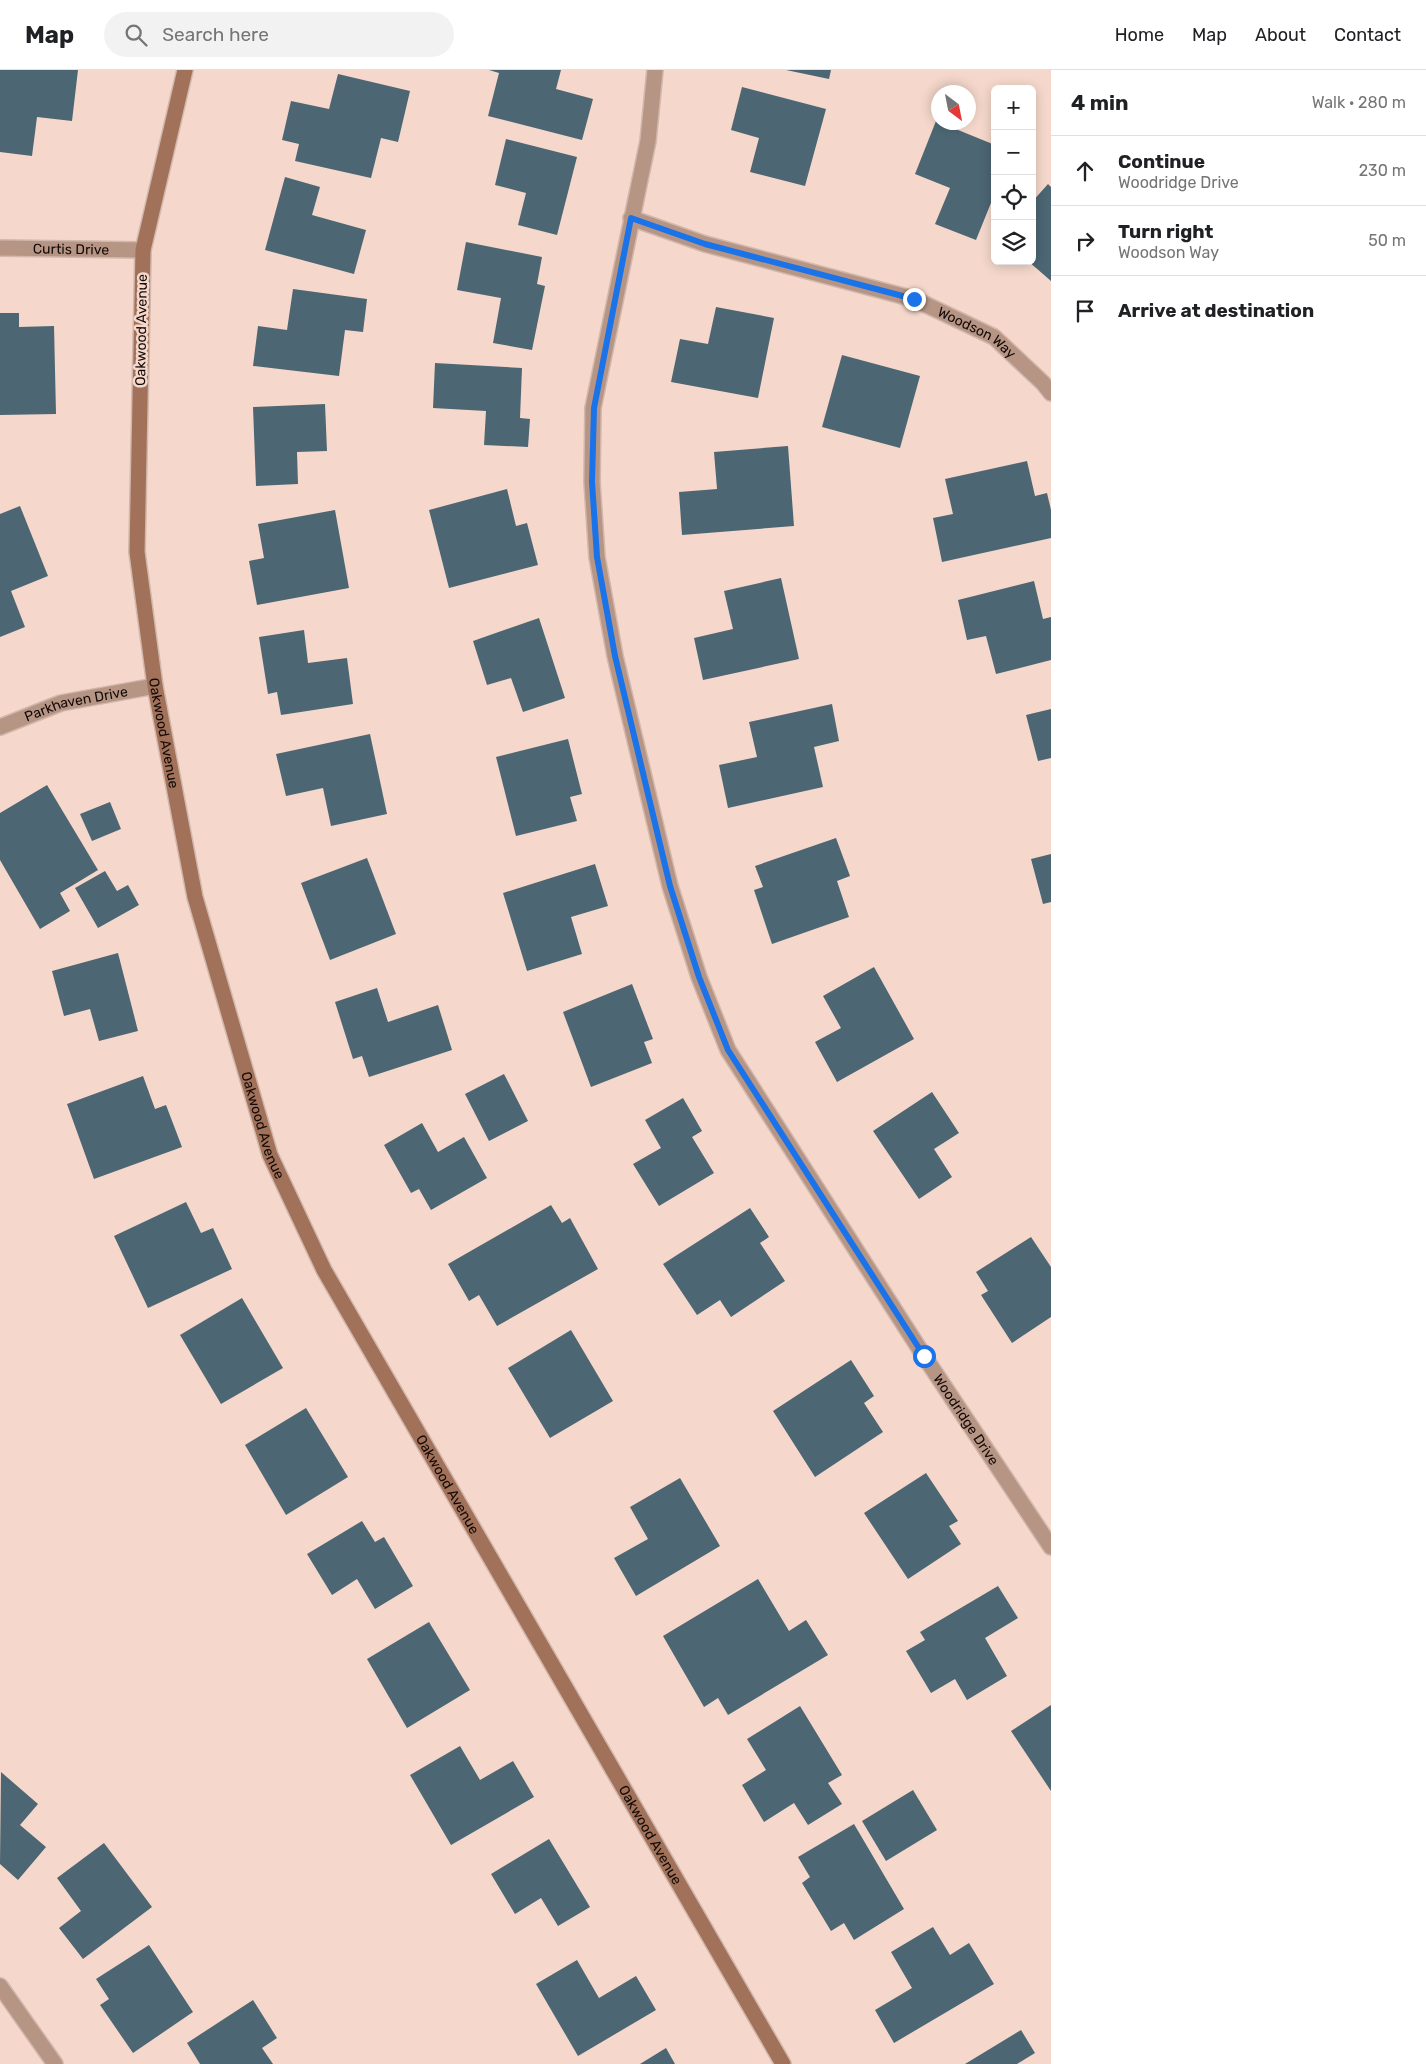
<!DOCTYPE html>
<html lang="en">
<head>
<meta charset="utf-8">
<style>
  body { margin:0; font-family:Rubik,sans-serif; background:#f2f2f2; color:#202124 }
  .controls { position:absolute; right:15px; top:15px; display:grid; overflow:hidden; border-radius:8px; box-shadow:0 2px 12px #0003 }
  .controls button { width:45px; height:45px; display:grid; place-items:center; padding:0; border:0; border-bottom:1px solid #e0e0e0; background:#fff; color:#202124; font:25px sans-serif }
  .compass { position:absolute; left:931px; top:15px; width:45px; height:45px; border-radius:50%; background:#fff; box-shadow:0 2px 12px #0003; rotate:148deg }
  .stop { position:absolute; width:15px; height:15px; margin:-11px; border:4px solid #1a73e8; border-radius:50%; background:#fff }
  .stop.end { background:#1a73e8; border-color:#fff; box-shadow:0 1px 5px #0008 }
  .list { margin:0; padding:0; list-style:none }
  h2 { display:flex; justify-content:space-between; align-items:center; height:65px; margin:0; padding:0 20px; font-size:21px }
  h2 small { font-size:16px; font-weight:400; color:#757577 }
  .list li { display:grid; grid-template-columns:32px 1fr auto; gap:15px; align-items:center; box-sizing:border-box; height:70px; padding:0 20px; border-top:1px solid #e0e0e0 }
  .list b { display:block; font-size:19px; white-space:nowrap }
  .list p { margin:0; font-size:16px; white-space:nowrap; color:#757577 }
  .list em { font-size:16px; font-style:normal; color:#757577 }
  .icon { flex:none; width:28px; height:28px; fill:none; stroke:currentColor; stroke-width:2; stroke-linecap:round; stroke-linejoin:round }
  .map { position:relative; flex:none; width:1051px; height:1994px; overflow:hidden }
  header { display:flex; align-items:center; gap:30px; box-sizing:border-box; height:70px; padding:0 25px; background:#fff; border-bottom:1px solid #e0e0e0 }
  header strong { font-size:24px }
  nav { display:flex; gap:28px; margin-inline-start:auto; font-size:18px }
  .search { width:350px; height:45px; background:#f2f2f2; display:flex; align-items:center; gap:12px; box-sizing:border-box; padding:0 18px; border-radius:28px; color:#757577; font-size:19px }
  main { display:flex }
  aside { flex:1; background:#fff }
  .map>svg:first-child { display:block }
  .building { fill:#4c6673 }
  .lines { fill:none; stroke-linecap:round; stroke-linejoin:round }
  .minor-casing { stroke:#d1b7ac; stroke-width:18 }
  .secondary-casing { stroke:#d1b7ac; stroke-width:18 }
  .minor { stroke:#b79585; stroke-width:15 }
  .secondary { stroke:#a1715a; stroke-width:15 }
  .route { stroke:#1a73e8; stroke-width:6 }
  .labels { text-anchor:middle; stroke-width:5; stroke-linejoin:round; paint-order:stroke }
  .street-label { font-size:14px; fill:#130a07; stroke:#f5d8cb }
</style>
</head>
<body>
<header>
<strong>Map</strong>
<div class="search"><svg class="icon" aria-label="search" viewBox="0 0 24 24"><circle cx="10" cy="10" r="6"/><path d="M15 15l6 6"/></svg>Search here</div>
<nav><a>Home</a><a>Map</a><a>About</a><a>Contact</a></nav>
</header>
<main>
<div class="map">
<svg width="1051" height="1994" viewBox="0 0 1051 1994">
  <rect width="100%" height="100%" fill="#f5d8cb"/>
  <g class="building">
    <polygon points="0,0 78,0 72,51 37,47 32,86 0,82"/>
    <polygon points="489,0 561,0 556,19 593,29 582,70 488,46 499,3"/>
    <polygon points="786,0 831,0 829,9"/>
    <polygon points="338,4 410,21 398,72 381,68 371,108 295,91 299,74 282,70 291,31 329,39"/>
    <polygon points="742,17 826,39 805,116 750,102 759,68 731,60"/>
    <polygon points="936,51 995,75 995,123 976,170 935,154 950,118 915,104"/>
    <polygon points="506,69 577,87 557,165 518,155 526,123 495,115"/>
    <polygon points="285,107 320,117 312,145 366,160 354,204 265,180"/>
    <polygon points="1048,114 1051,117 1051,211 1028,191 1032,191 1032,132"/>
    <polygon points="466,172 542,187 537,214 545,216 532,280 493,273 501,228 457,220"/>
    <polygon points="293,219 367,229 363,262 345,260 339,306 253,296 258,256 287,260"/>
    <polygon points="716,237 774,248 758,328 671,312 680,269 708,274"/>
    <polygon points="0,243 19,243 19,257 54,256 56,344 0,345"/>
    <polygon points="842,285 920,306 900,378 822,357"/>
    <polygon points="435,293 522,298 520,348 530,349 528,377 484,375 486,341 433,338"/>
    <polygon points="325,334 327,381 297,382 298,414 256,416 253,337"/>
    <polygon points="788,376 794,456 682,465 679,422 717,419 714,382"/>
    <polygon points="1027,391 1035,426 1047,423 1051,440 1051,468 942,492 933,448 953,444 945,409"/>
    <polygon points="507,419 516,456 527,453 538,495 449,518 429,440"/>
    <polygon points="20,436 48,506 11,521 25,557 0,567 0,444"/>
    <polygon points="335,440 349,518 257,535 249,491 264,488 258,454"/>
    <polygon points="781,508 799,589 703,610 694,568 733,559 724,521"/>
    <polygon points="1034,511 1043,549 1051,547 1051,590 996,604 986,566 967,570 958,530"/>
    <polygon points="539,548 565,628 523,642 511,608 487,615 473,571"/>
    <polygon points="304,560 308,593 347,588 353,634 281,645 277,622 268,624 259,567"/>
    <polygon points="832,634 839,671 814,677 823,717 728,738 719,695 757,687 749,652"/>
    <polygon points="1051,639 1051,688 1038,691 1026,645"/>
    <polygon points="370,664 387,744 331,756 323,718 286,726 276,684"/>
    <polygon points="568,669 582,724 570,727 577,751 516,766 496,687"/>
    <polygon points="47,715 98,800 60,823 70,841 40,859 0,790 0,743"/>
    <polygon points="110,732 121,759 92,771 80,744"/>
    <polygon points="836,768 850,806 837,811 849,847 772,874 754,820 763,817 755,796"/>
    <polygon points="1051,784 1051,832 1043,834 1031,789"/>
    <polygon points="367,788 396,864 330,890 301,813"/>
    <polygon points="595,794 608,836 571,847 582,884 527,901 503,823"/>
    <polygon points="105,801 117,821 128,815 139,835 98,858 75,818"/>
    <polygon points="118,883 138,961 99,971 90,939 64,946 52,901"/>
    <polygon points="874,897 914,969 837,1012 815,972 841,958 823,926"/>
    <polygon points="632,914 653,969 644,972 652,993 591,1017 563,942"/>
    <polygon points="377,918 388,952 438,935 452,980 369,1007 362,986 353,989 335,932"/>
    <polygon points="504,1004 528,1051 489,1071 465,1024"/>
    <polygon points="143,1006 155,1039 166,1035 182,1077 94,1109 67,1034"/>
    <polygon points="932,1022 959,1063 934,1079 952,1107 919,1129 873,1061"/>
    <polygon points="683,1028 702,1061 692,1067 714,1103 659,1136 633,1094 661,1078 645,1050"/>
    <polygon points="422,1053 438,1082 464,1067 487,1108 431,1140 419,1119 411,1123 384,1075"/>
    <polygon points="186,1132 201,1163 213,1158 232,1199 148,1238 114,1166"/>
    <polygon points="551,1135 562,1153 570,1148 598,1199 497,1256 479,1225 469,1231 448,1194"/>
    <polygon points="750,1138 769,1167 760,1173 785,1211 731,1247 720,1230 697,1245 663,1194"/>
    <polygon points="1031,1167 1051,1197 1051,1247 1012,1273 981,1225 988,1221 976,1202"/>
    <polygon points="242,1228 283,1298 221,1334 180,1265"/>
    <polygon points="571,1260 613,1331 550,1368 508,1298"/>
    <polygon points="851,1290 874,1326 864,1333 883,1362 815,1407 773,1341"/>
    <polygon points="306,1338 348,1407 286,1445 245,1375"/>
    <polygon points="926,1403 958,1451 949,1456 961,1474 908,1509 864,1443"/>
    <polygon points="680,1408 720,1476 636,1526 614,1488 648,1469 630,1437"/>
    <polygon points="362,1451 375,1472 384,1467 413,1516 375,1539 357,1509 332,1525 307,1484"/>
    <polygon points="758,1509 789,1561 806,1550 828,1585 728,1645 718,1628 704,1637 663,1566"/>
    <polygon points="998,1516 1018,1548 985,1568 1007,1606 967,1630 955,1609 931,1623 906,1581 925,1570 920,1562"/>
    <polygon points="429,1552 470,1620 407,1658 367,1589"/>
    <polygon points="1051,1635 1051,1721 1011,1661"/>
    <polygon points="800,1636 842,1705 828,1713 842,1734 808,1755 794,1733 764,1752 742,1715 766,1700 747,1669"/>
    <polygon points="460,1676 480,1710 513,1691 534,1727 451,1775 410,1705"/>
    <polygon points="1,1702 38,1734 20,1755 46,1777 18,1810 0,1794"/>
    <polygon points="913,1720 937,1760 886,1791 862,1751"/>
    <polygon points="854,1754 904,1839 854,1870 844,1853 831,1861 802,1813 810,1807 798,1787"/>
    <polygon points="549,1769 590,1837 558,1856 541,1828 515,1844 491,1804"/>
    <polygon points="104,1773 152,1837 83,1889 59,1858 81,1841 57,1808"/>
    <polygon points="933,1857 950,1885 969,1873 994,1914 894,1973 875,1940 912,1918 891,1882"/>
    <polygon points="149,1875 193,1942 133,1983 100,1935 109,1929 96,1909"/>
    <polygon points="577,1890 599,1928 636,1906 656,1940 578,1986 536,1914"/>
    <polygon points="253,1930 277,1968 262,1978 273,1994 200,1994 187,1973"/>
    <polygon points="1021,1960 1035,1983 1017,1994 965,1994"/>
    <polygon points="666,1978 675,1994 640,1994"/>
  </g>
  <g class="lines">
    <g class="minor-casing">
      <g id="minor">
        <path id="s1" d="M655 0 648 71 593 338 592 412 597 487 615 586 670 816 699 907 728 980 924 1286 1051 1477"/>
        <path id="s2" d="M631 148 705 174 914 229 994 267 1043 313 1051 323"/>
        <path id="s3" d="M0 178 143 180"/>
        <path id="s4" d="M0 657 61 633 155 616"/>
        <polyline points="0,1916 55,1994"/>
      </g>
    </g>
    <g class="secondary-casing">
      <g id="secondary">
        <path id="s5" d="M185 0 143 180 137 482 155 616 195 827 270 1085 324 1200 783 1994"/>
      </g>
    </g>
    <use href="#minor" class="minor"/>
    <use href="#secondary" class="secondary"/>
  </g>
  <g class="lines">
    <polyline class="route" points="914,229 705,174 631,148 594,338 592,412 597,487 615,586 670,816 699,907 728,980 924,1286"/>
  </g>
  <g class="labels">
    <g class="street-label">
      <text dy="5" stroke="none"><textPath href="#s3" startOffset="71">Curtis Drive</textPath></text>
      <text transform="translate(141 260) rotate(-89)" y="5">Oakwood Avenue</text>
      <text dy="5" stroke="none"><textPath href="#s2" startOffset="366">Woodson Way</textPath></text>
      <text dy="5" stroke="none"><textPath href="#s4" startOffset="80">Parkhaven Drive</textPath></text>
      <text dy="5" stroke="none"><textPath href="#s5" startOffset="670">Oakwood Avenue</textPath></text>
      <text dy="5" stroke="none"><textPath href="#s5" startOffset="1075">Oakwood Avenue</textPath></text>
      <text dy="5" stroke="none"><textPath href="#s1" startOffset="1444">Woodridge Drive</textPath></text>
      <text dy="5" stroke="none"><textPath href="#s5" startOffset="1480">Oakwood Avenue</textPath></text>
      <text dy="5" stroke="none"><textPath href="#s5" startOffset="1885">Oakwood Avenue</textPath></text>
    </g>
  </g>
</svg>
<div class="controls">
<button>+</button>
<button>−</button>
<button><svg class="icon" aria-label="locate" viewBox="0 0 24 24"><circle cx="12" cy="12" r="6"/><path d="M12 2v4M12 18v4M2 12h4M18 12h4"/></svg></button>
<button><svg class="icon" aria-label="layers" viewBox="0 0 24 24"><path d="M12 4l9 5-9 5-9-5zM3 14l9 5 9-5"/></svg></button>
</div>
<svg class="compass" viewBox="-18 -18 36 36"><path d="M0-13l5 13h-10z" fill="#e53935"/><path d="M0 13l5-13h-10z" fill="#757577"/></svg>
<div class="stop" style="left:924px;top:1286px"></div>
<div class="stop end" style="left:914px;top:229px"></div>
</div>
<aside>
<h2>4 min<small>Walk · 280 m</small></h2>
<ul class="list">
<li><svg class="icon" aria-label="ahead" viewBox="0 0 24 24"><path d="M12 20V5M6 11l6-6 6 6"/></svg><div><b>Continue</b><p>Woodridge Drive</p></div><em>230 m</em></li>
<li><svg class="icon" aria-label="right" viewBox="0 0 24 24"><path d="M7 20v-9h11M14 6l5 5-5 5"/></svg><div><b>Turn right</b><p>Woodson Way</p></div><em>50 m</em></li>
<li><svg class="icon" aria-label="arrive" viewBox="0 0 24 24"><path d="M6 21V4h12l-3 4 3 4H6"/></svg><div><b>Arrive at destination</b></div></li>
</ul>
</aside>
</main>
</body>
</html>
